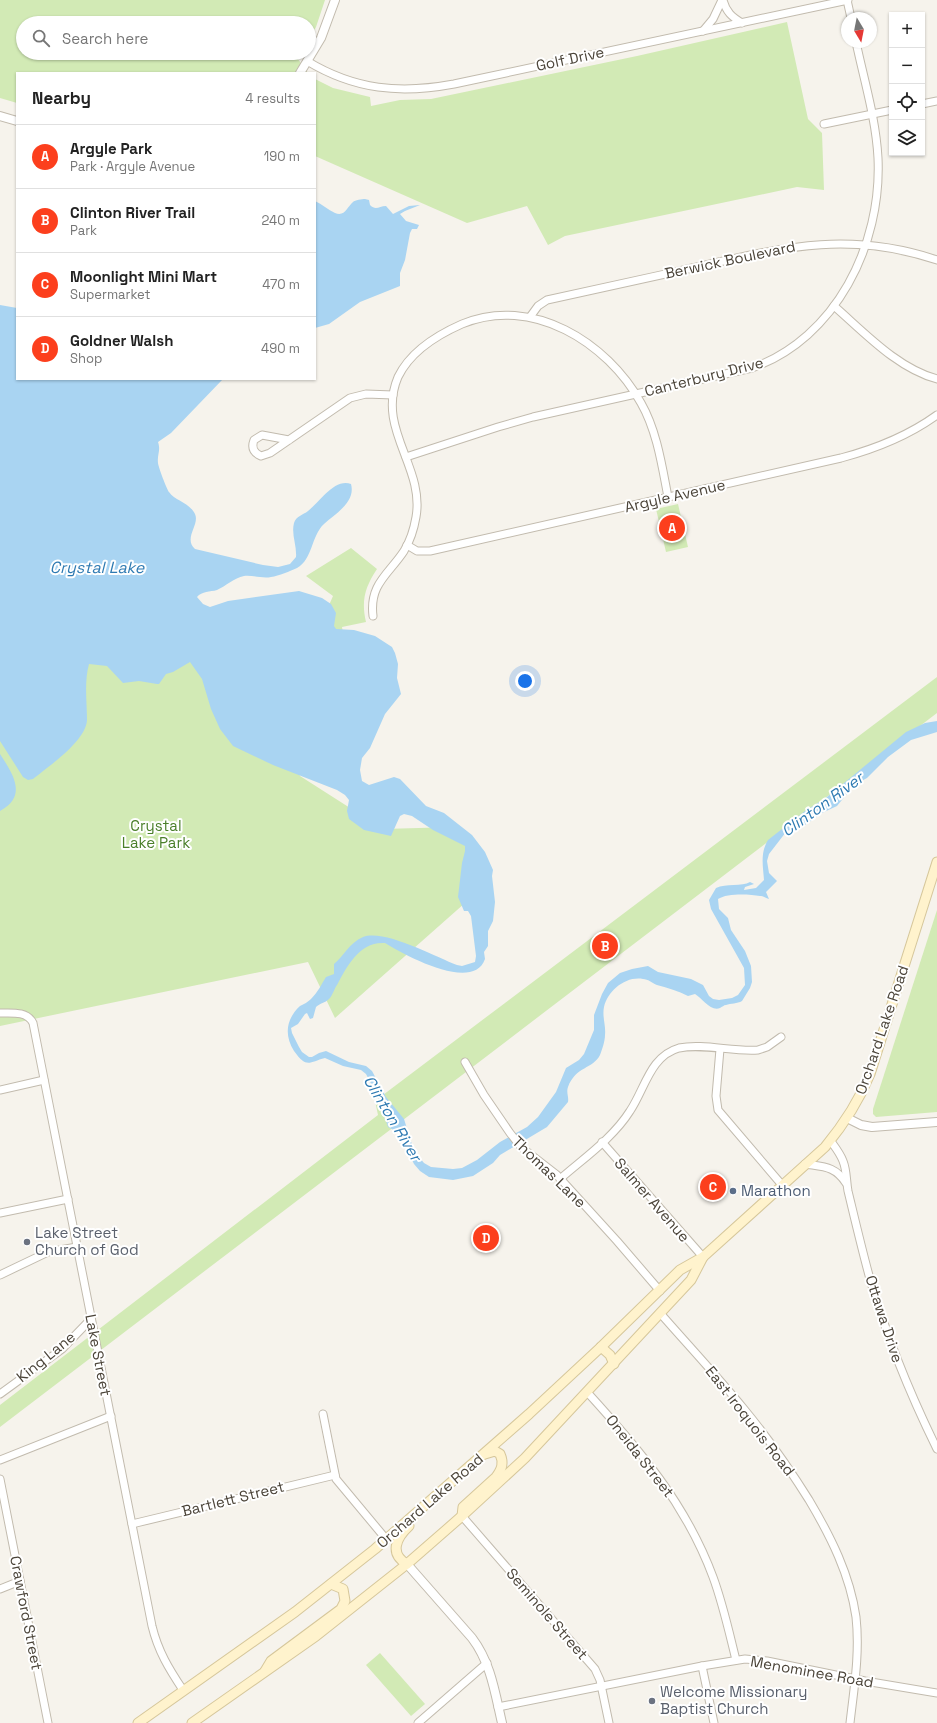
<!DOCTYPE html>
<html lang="en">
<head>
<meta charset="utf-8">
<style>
  body { margin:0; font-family:"Space Grotesk",sans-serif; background:#f6f6f6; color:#222 }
  .controls { position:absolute; right:12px; top:12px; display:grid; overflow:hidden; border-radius:0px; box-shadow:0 1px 3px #0004 }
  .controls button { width:36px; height:36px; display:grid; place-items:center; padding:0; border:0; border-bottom:1px solid #e0e0e0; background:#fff; color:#222; font:20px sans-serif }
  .compass { position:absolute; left:841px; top:12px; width:36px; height:36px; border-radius:50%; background:#fff; box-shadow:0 1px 3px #0004; rotate:170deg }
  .you { position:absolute; left:525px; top:681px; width:14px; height:14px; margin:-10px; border:3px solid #fff; border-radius:50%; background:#1a73e8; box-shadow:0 0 0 6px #1a73e833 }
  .badge { display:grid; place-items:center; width:26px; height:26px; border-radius:50%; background:#fc3f1d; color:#fff; font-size:13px; font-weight:700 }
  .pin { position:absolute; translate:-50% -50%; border:2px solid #fff; box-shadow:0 1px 4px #0006 }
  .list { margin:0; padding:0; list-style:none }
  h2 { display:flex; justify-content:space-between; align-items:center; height:52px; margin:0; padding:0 16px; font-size:17px }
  h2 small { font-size:13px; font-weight:400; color:#767676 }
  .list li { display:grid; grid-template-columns:26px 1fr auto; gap:12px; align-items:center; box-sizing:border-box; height:64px; padding:0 16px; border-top:1px solid #e0e0e0 }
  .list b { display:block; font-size:15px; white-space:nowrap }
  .list p { margin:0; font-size:13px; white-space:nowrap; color:#767676 }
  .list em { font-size:13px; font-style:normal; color:#767676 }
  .icon { flex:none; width:22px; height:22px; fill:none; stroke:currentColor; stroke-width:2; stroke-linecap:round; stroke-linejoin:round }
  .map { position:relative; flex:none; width:937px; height:1723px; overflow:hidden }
  .search { position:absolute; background:#fff; box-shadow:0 1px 3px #0004; left:16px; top:16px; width:300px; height:44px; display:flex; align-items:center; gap:10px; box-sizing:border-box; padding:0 14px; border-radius:22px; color:#767676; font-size:15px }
  .panel { position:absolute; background:#fff; box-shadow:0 1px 3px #0004; left:16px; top:72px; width:300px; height:308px; border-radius:0px }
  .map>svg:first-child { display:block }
  .green { fill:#d2eab5 }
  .water { fill:#a9d4f2 }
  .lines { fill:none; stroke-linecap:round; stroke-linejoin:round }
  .minor-casing { stroke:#c2bbae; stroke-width:9 }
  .tertiary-casing { stroke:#c2bbae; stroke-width:10 }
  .secondary-casing { stroke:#d6c79b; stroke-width:11 }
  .minor { stroke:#fff; stroke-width:7 }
  .tertiary { stroke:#fff; stroke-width:8 }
  .secondary { stroke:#fff3cd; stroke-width:9 }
  .service-dot { fill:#5c6f8a; stroke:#fff; stroke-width:1.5 }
  .worship-dot { fill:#6b7280; stroke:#fff; stroke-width:1.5 }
  .labels { text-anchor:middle; stroke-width:4; stroke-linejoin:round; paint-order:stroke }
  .street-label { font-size:15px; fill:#4b4439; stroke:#fff }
  .park-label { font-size:15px; fill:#4a7f2a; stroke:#fff }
  .service-label { font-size:15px; fill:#4e5e75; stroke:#fff; text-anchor:start }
  .worship-label { font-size:15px; fill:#5b616d; stroke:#fff; text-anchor:start }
  .water-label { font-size:16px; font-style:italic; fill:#2e7ab2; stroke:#fff }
</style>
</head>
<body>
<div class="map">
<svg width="937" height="1723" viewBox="0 0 937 1723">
  <rect width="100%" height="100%" fill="#f6f3ec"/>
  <g class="green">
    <polygon points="0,0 325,0 316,27 309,39 309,23 23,23 23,53 301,53 298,59 308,73 17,73 17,103 0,98"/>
    <polygon points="787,22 808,119 822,133 824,190 797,187 565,236 548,245 527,206 467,223 315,156 315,79 333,88 370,97 371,106 400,100 431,99 637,56"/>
    <polygon points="678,504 688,547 666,552 656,509"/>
    <path d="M351 548 377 569C365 587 361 601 366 622L342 627 353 692 286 708 300 776 383 829 454 827 491 880 335 1018 308 962 0 1026V712L75 651 317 633 333 596 306 576Z"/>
    <polygon points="937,677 937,713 0,1427 0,1405 378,1115 375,1101"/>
    <polygon points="937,910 937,1112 876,1117 873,1114 873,1109"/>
    <polygon points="380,1653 425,1704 411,1716 366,1665"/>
  </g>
  <g class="water">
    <path d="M365 199 369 200 370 205C376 211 379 206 386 206L393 214 409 206 420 205 405 211 400 214 406 221 419 225 417 229H412L410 233 405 260 400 273V286L360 302 329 324 315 328V201C322 204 328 210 335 213 345 217 347 207 353 202 355 200 362 199 365 199Z"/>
    <path d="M0 305 17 308V379H223L171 433 158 442C161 451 157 454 158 463 158 466 167 490 169 492 175 501 189 502 195 514 200 525 183 538 195 549L263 565 278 567 290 564 296 557C297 546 291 534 294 523 296 516 303 515 308 511 319 503 334 478 351 484 356 502 335 514 324 524 311 536 313 559 297 568 290 571 279 576 271 577 263 579 253 575 244 576 234 578 226 586 217 590 210 592 202 591 197 597L203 604 210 607 228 601 299 591 322 598 331 604 336 613 334 626 336 629 354 630 375 636 392 647 395 653 398 664 397 678 401 694 385 714 370 748 362 758 360 770 362 781 369 785 394 777 400 779 426 806 444 813 472 835 485 852 493 870 492 876 495 902 493 921 488 931V946L484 952 485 959C473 993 405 955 385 943 360 941 347 966 337 985 334 989 333 995 329 999 325 1003 320 1003 316 1007L313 1018 310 1019 307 1013 305 1014 298 1024 291 1028 292 1033 299 1047 302 1052 309 1057H312L319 1053 326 1051 349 1062 366 1066 372 1071 386 1097 404 1119 414 1151 424 1163 431 1167 453 1169 462 1168 477 1160 500 1142 527 1127 538 1117 556 1092 566 1068 579 1060 584 1054 594 1030V1015L602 994 608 983 620 973 632 969 648 966 658 972 691 979 703 985 709 996 713 999 719 1000 732 998 738 995 745 985 744 968 711 909 709 900 716 888C726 883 742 887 750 882L754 884 745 887 744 890 756 888 764 880C763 866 760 853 768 840L805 811 827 797 906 732 925 723 937 721V732L911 740 888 757 867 778 854 785 837 806 822 813 805 825 793 828 786 832 769 854 767 861 769 873 777 881 766 892 769 899C765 898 764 896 760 896 749 894 727 893 718 899L719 909 728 918 731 930 745 951 751 966 752 982 750 988 742 1001C737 1004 731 1003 726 1005 724 1005 722 1007 720 1008 711 1012 702 998 695 994L688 996C678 991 668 988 657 985 652 983 648 979 643 979 625 976 608 991 604 1007 602 1017 606 1025 605 1035 605 1041 602 1050 600 1055 593 1069 576 1066 568 1087 566 1092 569 1097 568 1102L547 1127 500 1155 493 1163 473 1176 453 1180 429 1177 420 1171 414 1164 399 1133 388 1127 378 1097 366 1074 361 1070 343 1066 325 1058C309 1062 307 1069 294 1051 284 1035 286 1019 300 1006 304 1004 308 1002 311 999 318 992 321 985 326 977L334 974V964C344 956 349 943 363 937 385 929 435 957 457 965L462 966 475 962 476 956 471 916 468 911H464L458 897 462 863 465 851V846L433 830 412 816 404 814 400 816 391 836 364 830 349 819 347 811 349 800 345 795 337 790 273 765 233 746 220 729 211 709 202 679 190 662 173 672 166 674 159 684H157L139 681 123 683 107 666 89 664C84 682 87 702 87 720 86 741 49 766 33 779L28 780 23 777 0 741Z"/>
    <path d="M0 754C13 774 28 796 0 811Z"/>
  </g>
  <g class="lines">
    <g class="minor-casing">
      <g id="minor">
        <path d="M723 0C726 12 732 17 742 23"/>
        <polyline points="847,0 851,18"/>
        <polyline points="703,31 713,19 722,0"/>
        <path d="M307 61C355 90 400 94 454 84L848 0"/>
        <polyline points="922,104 937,101"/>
        <polyline points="824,124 892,110"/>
        <path d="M834 306C865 333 897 368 937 379"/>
        <path d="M530 317 538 306 547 300C596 289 644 279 692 268 781 248 847 230 937 260"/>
        <path d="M289 440 262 435 254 440C251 448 254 453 261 456L270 453 350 398 366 394 393 395"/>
        <path d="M406 457 498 427 533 417 752 368C836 338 882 245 878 158 876 119 864 80 856 42"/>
        <path d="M407 545 417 551H430L841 458C875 449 908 436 937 415"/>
        <path d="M373 616C369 584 389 574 404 551 410 541 414 529 416 517 425 467 376 429 398 377 410 352 437 335 462 324 532 295 607 342 641 403 657 431 662 466 668 497"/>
        <path d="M0 1013C12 1013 27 1011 33 1023L152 1626C158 1651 169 1669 183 1690"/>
        <polyline points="720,1049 716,1096 718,1110 782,1185"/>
        <polyline points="465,1062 484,1095 510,1133 521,1147 557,1175 617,1241 660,1291"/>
        <polyline points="0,1090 44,1080"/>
        <path d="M830 1140C835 1147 840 1153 843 1161 847 1171 846 1180 848 1191 855 1220 862 1250 870 1279 887 1338 910 1394 937 1449"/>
        <polyline points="602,1142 703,1257"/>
        <path d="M805 1164C824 1167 835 1166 846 1183"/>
        <path d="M560 1179C584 1158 613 1138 630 1111 645 1089 650 1056 679 1048 703 1043 733 1052 758 1050L767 1047 781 1037"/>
        <polyline points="0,1213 68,1199"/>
        <polyline points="0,1275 48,1252 77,1247"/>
        <path d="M660 1313C688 1345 717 1376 744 1409 768 1438 789 1468 809 1500 831 1537 850 1575 856 1617 860 1653 854 1688 850 1723"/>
        <path d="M587 1392C639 1449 686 1504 713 1577 723 1604 729 1632 736 1660"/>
        <polyline points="0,1394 62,1349 91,1319"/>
        <polyline points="323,1414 336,1479 386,1539"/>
        <polyline points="0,1460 111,1416"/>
        <polyline points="0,1479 48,1723"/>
        <polyline points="462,1516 595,1669 600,1680 609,1723"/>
        <polyline points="132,1524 335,1475"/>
        <polyline points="0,1589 20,1581"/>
        <polyline points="702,1666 714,1723"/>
        <polyline points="498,1707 702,1666 745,1659 767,1661 865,1681 937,1693"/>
        <polyline points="418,1723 487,1663"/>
      </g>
    </g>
    <g class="tertiary-casing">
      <g id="tertiary">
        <polyline points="300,73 321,38 335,0"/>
        <polyline points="0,116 17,121"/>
        <polyline points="847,1118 861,1125 872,1127 937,1122"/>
        <path d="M407 1564 472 1638C491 1663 495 1693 502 1723"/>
      </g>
    </g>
    <g class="secondary-casing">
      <g id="secondary">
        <polyline points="601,1347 610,1355 614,1364"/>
        <path d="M462 1516 463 1507 496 1477C502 1469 504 1463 500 1454L495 1451 485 1454"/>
        <path d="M407 1564C389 1554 396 1538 409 1526"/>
        <polyline points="265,1671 271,1661 341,1609 345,1601 343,1589 331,1584"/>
        <path d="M138 1723 295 1612 375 1549 529 1414 601 1347 680 1270 703 1257 825 1147C844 1124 859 1101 870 1074L937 862"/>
        <polyline points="192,1723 316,1636 407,1564 462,1516 525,1458 691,1280 703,1257"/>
      </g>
    </g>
    <use href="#minor" class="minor"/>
    <use href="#tertiary" class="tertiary"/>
    <use href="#secondary" class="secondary"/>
  </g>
  <circle class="service-dot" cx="733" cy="1191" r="4"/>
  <g class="worship-dot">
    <circle cx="27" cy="1242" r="4"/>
    <circle cx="652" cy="1701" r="4"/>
  </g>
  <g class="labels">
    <g class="street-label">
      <text transform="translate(570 59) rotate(-12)" y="5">Golf Drive</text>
      <text transform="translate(730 260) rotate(-12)" y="5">Berwick Boulevard</text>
      <text transform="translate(704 377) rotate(-14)" y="5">Canterbury Drive</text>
      <text transform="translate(675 496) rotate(-13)" y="5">Argyle Avenue</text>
      <text transform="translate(882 1030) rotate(-71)" y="5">Orchard Lake Road</text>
      <text transform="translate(549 1172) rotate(44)" y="5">Thomas Lane</text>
      <text transform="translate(652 1200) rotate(49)" y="5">Salmer Avenue</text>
      <text transform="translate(884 1319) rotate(72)" y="5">Ottawa Drive</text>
      <text transform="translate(98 1355) rotate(79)" y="5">Lake Street</text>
      <text transform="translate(46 1357) rotate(-39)" y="5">King Lane</text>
      <text transform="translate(750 1421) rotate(52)" y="5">East Iroquois Road</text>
      <text transform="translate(640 1456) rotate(52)" y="5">Oneida Street</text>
      <text transform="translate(233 1499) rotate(-14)" y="5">Bartlett Street</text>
      <text transform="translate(430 1501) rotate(-41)" y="5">Orchard Lake Road</text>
      <text transform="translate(26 1613) rotate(79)" y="5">Crawford Street</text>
      <text transform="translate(547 1614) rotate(49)" y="5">Seminole Street</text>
      <text transform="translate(812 1672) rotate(10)" y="5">Menominee Road</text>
    </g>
    <g class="park-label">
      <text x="156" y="831">Crystal<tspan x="156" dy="17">Lake Park</tspan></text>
    </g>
    <g class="service-label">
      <text x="741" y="1196">Marathon</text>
    </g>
    <g class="worship-label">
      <text x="35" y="1238">Lake Street<tspan x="35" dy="17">Church of God</tspan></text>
      <text x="660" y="1697">Welcome Missionary<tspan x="660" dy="17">Baptist Church</tspan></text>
    </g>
    <g class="water-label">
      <text x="97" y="573">Crystal Lake</text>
      <text transform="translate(822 804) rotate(-36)" y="6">Clinton River</text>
      <text transform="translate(393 1118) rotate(59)" y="6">Clinton River</text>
    </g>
  </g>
</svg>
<div class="controls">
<button>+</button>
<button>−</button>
<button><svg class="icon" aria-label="locate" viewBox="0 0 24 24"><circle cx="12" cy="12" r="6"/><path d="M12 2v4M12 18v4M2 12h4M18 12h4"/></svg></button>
<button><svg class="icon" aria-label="layers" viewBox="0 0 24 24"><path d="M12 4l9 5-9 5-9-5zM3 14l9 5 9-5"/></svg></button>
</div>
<svg class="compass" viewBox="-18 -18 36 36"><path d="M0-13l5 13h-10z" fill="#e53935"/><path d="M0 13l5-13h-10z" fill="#767676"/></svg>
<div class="you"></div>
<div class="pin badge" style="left:672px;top:528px">A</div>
<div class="pin badge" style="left:605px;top:946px">B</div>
<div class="pin badge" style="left:713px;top:1187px">C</div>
<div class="pin badge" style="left:486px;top:1238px">D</div>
<div class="search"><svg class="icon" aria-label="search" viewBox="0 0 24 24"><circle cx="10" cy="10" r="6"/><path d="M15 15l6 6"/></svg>Search here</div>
<section class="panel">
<h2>Nearby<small>4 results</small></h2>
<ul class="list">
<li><span class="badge">A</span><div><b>Argyle Park</b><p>Park · Argyle Avenue</p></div><em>190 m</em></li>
<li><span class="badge">B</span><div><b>Clinton River Trail</b><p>Park</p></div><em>240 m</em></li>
<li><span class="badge">C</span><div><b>Moonlight Mini Mart</b><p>Supermarket</p></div><em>470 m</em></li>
<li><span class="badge">D</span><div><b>Goldner Walsh</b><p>Shop</p></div><em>490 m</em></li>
</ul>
</section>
</div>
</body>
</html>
